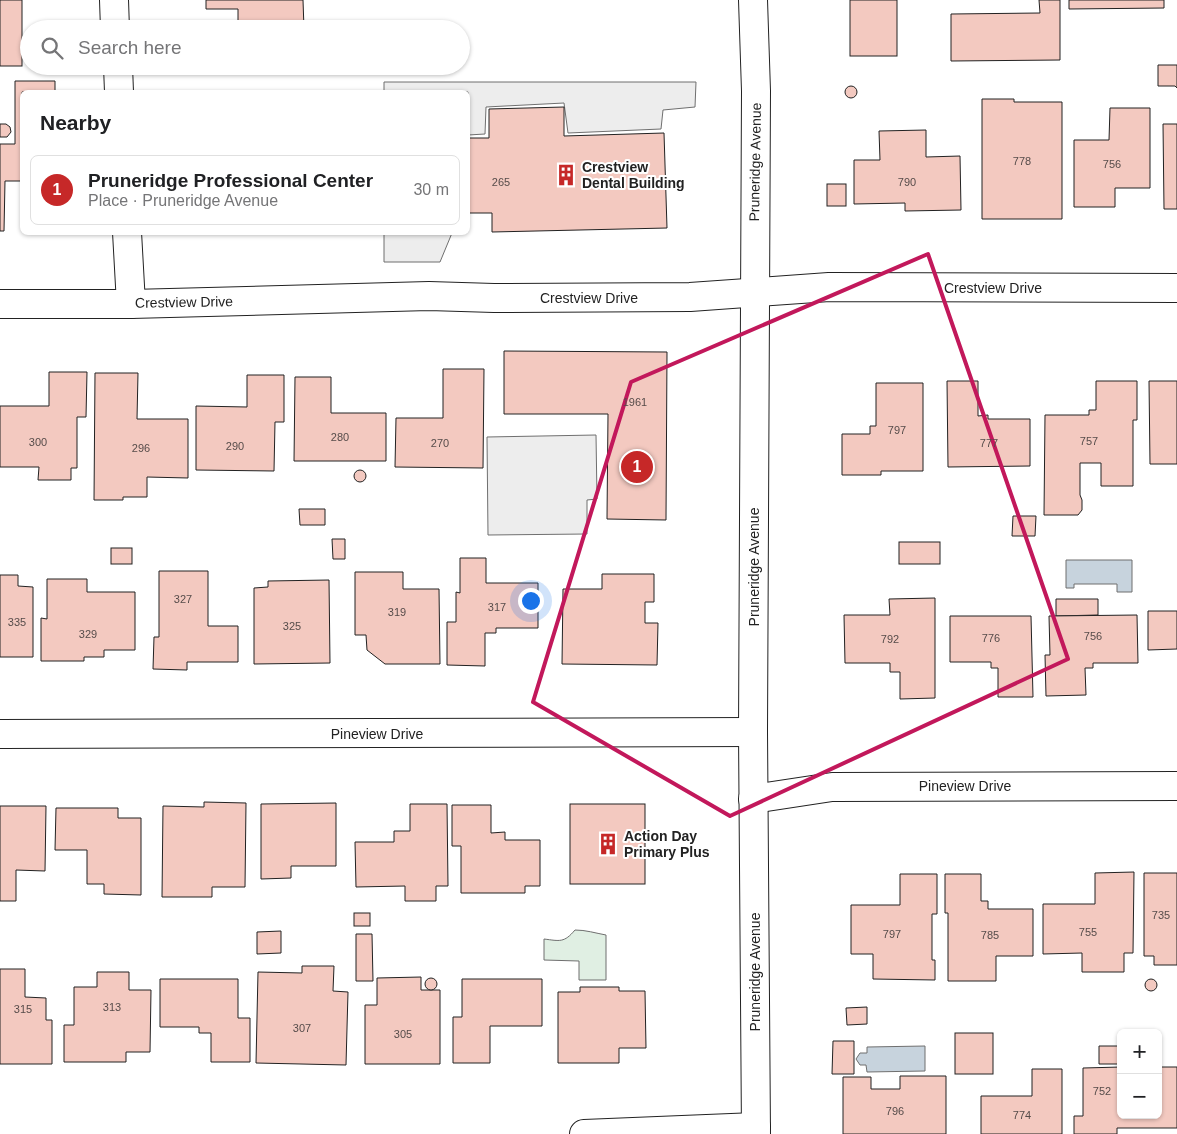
<!DOCTYPE html>
<html lang="en">
<head>
<meta charset="utf-8">
<style>
  body { margin:0; font-family:Arial,sans-serif; background:#f6f6f6; color:#202124 }
  .controls { position:absolute; right:15px; bottom:15px; display:grid; overflow:hidden; border-radius:8px; box-shadow:0 1px 4px #0004 }
  .controls button { width:45px; height:45px; display:grid; place-items:center; padding:0; border:0; border-bottom:1px solid #e0e0e0; background:#fff; color:#202124; font:25px sans-serif }
  .you { position:absolute; left:530px; top:600px; width:18px; height:18px; margin:-12px; border:4px solid #fff; border-radius:50%; background:#1a73e8; box-shadow:0 0 0 8px #1a73e833 }
  .badge { display:grid; place-items:center; width:32px; height:32px; border-radius:50%; background:#c62828; color:#fff; font-size:16px; font-weight:700 }
  .pin { position:absolute; translate:-50% -50%; border:2px solid #fff; box-shadow:0 1px 5px #0006 }
  .list { margin:0; padding:0; list-style:none }
  h2 { display:flex; justify-content:space-between; align-items:center; height:65px; margin:0; padding:0 20px; font-size:21px }
  h2 small { font-size:16px; font-weight:400; color:#757577 }
  .list li { display:grid; grid-template-columns:32px 1fr auto; gap:15px; align-items:center; box-sizing:border-box; height:70px; margin:0 10px 10px; padding:0 10px; border:1px solid #e0e0e0; border-radius:8px }
  .list b { display:block; font-size:19px; white-space:nowrap }
  .list p { margin:0; font-size:16px; white-space:nowrap; color:#757577 }
  .list em { font-size:16px; font-style:normal; color:#757577 }
  .icon { flex:none; width:28px; height:28px; fill:none; stroke:currentColor; stroke-width:2; stroke-linecap:round; stroke-linejoin:round }
  .map { position:relative; flex:none; width:1177px; height:1134px; overflow:hidden }
  .search { position:absolute; background:#fff; box-shadow:0 1px 4px #0004; left:20px; top:20px; width:450px; height:55px; display:flex; align-items:center; gap:12px; box-sizing:border-box; padding:0 18px; border-radius:28px; color:#757577; font-size:19px }
  .panel { position:absolute; background:#fff; box-shadow:0 1px 4px #0004; left:20px; top:90px; width:450px; height:145px; border-radius:8px }
  .map>svg:first-child { display:block }
  .green { fill:#e0efe3; stroke:#6f6f6f }
  .parking { fill:#ededed; stroke:#6f6f6f }
  .water { fill:#c7d3dd; stroke:#6f6f6f }
  .building { fill:#f3c9c0; stroke:#222 }
  .lines { fill:none; stroke-linecap:round; stroke-linejoin:round }
  .minor-casing { stroke:#222; stroke-width:30 }
  .major-casing { stroke:#222; stroke-width:30 }
  .minor { stroke:#fff; stroke-width:28 }
  .major { stroke:#fff; stroke-width:28 }
  .marked { fill:none; stroke:#c2185b; stroke-width:4; stroke-linejoin:round }
  .labels { text-anchor:middle; stroke-width:4; stroke-linejoin:round; paint-order:stroke }
  .number-label { font-size:11px; fill:#564c4a }
  .street-label { font-size:14px; fill:#222; stroke:#fff }
  .poi-label { font-size:14px; font-weight:bold; fill:#222; stroke:#fff; text-anchor:start }
</style>
</head>
<body>
<div class="map">
<svg width="1177" height="1134" viewBox="0 0 1177 1134">
  <rect width="100%" height="100%" fill="#fff"/>
  <path class="green" d="M575 930C586 930 595 933 606 935V980H579V961L544 960V939C560 941 564 943 575 930Z"/>
  <g class="parking">
    <polygon points="384,82 696,82 695,107 663,110 661,129 568,133 564,103 486,107 485,134 468,135 468,92 384,92"/>
    <polygon points="384,233 384,232 452,233 440,262 384,262"/>
    <polygon points="596,435 597,499 587,500 587,534 488,535 487,437"/>
  </g>
  <g class="water">
    <polygon points="1066,560 1132,560 1132,592 1117,592 1117,584 1074,584 1074,588 1066,588"/>
    <polygon points="925,1046 925,1071 867,1072 866,1065 860,1065 856,1059 860,1053 867,1053 867,1047"/>
  </g>
  <g class="building">
    <rect x="0" y="0" width="22" height="66"/>
    <polygon points="206,0 303,0 304,29 238,29 238,9 206,9"/>
    <rect x="850" y="0" width="47" height="56"/>
    <polygon points="1039,0 1060,0 1060,60 951,61 951,14 1040,13"/>
    <polygon points="1069,0 1164,0 1164,8 1069,9"/>
    <polygon points="1158,65 1177,65 1177,88 1175,86 1158,86"/>
    <polygon points="15,81 55,81 55,92 22,92 22,181 5,181 4,231 0,231 0,144 15,144"/>
    <circle cx="851" cy="92" r="6"/>
    <polygon points="982,99 1014,99 1014,102 1062,102 1062,219 982,219"/>
    <polygon points="564,107 564,136 664,133 667,228 492,232 492,213 468,213 468,138 489,138 489,109"/>
    <polygon points="1110,108 1150,108 1150,188 1115,188 1115,207 1074,207 1074,140 1109,140"/>
    <polygon points="0,124 6,124 10,127 11,132 7,137 0,137"/>
    <polygon points="1163,124 1177,124 1177,209 1164,209"/>
    <polygon points="926,130 926,157 960,156 961,210 905,211 905,203 854,204 854,160 880,160 879,131"/>
    <rect x="827" y="184" width="19" height="22"/>
    <polygon points="504,351 667,352 666,520 607,519 608,414 504,414"/>
    <polygon points="443,369 484,369 483,468 395,467 396,418 443,418"/>
    <polygon points="49,372 87,372 86,417 77,417 77,468 71,468 71,480 38,480 39,467 0,467 0,406 49,406"/>
    <polygon points="95,373 138,373 137,419 188,419 188,478 147,477 147,497 123,497 123,500 94,500"/>
    <polygon points="247,375 284,375 284,422 275,422 274,471 196,470 196,406 247,407"/>
    <polygon points="295,377 331,377 331,413 386,413 386,461 294,461"/>
    <polygon points="947,381 978,381 978,416 988,415 988,419 1030,419 1030,466 948,467"/>
    <polygon points="1096,381 1137,381 1137,420 1133,420 1133,486 1101,486 1101,463 1080,463 1080,495 1082,500 1082,510 1078,515 1044,515 1045,415 1089,415 1089,410 1096,410"/>
    <polygon points="1149,381 1177,381 1177,464 1150,464"/>
    <polygon points="876,383 923,383 923,471 881,471 881,475 842,475 842,434 870,434 870,426 876,426"/>
    <circle cx="360" cy="476" r="6"/>
    <polygon points="299,509 325,509 325,525 300,525"/>
    <polygon points="1013,516 1036,516 1035,536 1012,536"/>
    <polygon points="332,539 345,539 345,559 333,559"/>
    <rect x="899" y="542" width="41" height="22"/>
    <rect x="111" y="548" width="21" height="16"/>
    <polygon points="460,558 486,558 486,583 538,583 538,628 496,628 496,633 485,633 485,666 447,665 447,622 456,622 456,592 460,593"/>
    <polygon points="159,571 208,571 208,626 238,626 238,662 187,662 187,670 153,669 154,637 159,637"/>
    <polygon points="355,572 403,572 403,589 439,589 440,664 385,664 367,650 366,635 355,635"/>
    <polygon points="602,574 654,574 654,602 645,602 645,623 658,623 657,665 562,664 563,589 602,589"/>
    <polygon points="0,575 18,575 18,586 33,587 33,657 0,657"/>
    <polygon points="47,579 87,579 87,592 135,592 135,650 104,650 104,657 84,657 84,661 41,661 41,618 47,619"/>
    <polygon points="329,580 330,663 254,664 254,588 268,587 268,581"/>
    <polygon points="935,598 935,698 900,699 900,672 890,672 890,663 845,663 844,615 890,615 889,599"/>
    <polygon points="1056,599 1098,599 1098,615 1056,616"/>
    <polygon points="1148,611 1177,611 1177,649 1148,650"/>
    <polygon points="1137,615 1138,663 1093,663 1093,668 1085,668 1086,695 1046,696 1045,655 1050,655 1049,616"/>
    <polygon points="950,616 1031,616 1033,697 998,697 998,668 991,668 991,662 950,662"/>
    <polygon points="204,802 246,803 245,887 212,887 212,897 162,897 163,806 204,807"/>
    <polygon points="336,803 336,866 291,866 291,878 261,879 261,804"/>
    <polygon points="410,804 447,804 448,886 436,886 436,901 405,901 405,886 356,887 355,842 394,842 394,831 410,831"/>
    <rect x="570" y="804" width="75" height="80"/>
    <polygon points="452,805 491,805 491,833 505,832 505,840 540,840 540,886 525,886 525,893 461,893 461,846 452,846"/>
    <polygon points="0,806 46,806 45,871 16,870 16,901 0,901"/>
    <polygon points="56,808 118,808 118,818 141,818 141,895 104,894 104,884 87,884 87,850 55,850"/>
    <polygon points="1134,872 1133,953 1124,953 1124,972 1082,972 1082,953 1043,954 1043,904 1095,904 1095,873"/>
    <polygon points="1144,873 1177,873 1177,965 1154,965 1154,956 1144,956"/>
    <polygon points="900,874 937,874 937,914 932,914 932,960 935,960 935,980 873,979 873,954 851,954 851,905 900,905"/>
    <polygon points="945,874 981,874 981,901 988,901 988,909 1033,909 1033,956 996,956 996,981 948,981 948,913 945,913"/>
    <rect x="354" y="913" width="16" height="13"/>
    <polygon points="281,931 281,953 257,954 257,932"/>
    <polygon points="356,934 372,934 373,981 356,981"/>
    <polygon points="302,966 334,966 333,991 348,992 346,1065 256,1063 258,972 302,973"/>
    <polygon points="0,969 25,969 25,997 46,998 46,1020 52,1020 52,1064 0,1064"/>
    <polygon points="97,972 129,972 129,990 151,990 150,1052 126,1052 126,1062 64,1062 64,1025 74,1025 74,987 97,987"/>
    <polygon points="421,977 421,990 440,990 440,1064 365,1064 365,1005 377,1005 377,978"/>
    <circle cx="431" cy="984" r="6"/>
    <circle cx="1151" cy="985" r="6"/>
    <polygon points="160,979 238,979 238,1018 250,1018 250,1062 211,1062 211,1033 199,1033 199,1027 160,1027"/>
    <polygon points="462,979 542,979 542,1026 490,1026 490,1063 453,1063 453,1017 462,1017"/>
    <polygon points="580,987 619,987 619,991 645,991 646,1048 619,1048 619,1063 558,1063 558,992 580,992"/>
    <polygon points="867,1007 867,1024 847,1025 846,1008"/>
    <rect x="955" y="1033" width="38" height="41"/>
    <polygon points="833,1041 854,1041 854,1074 832,1074"/>
    <polygon points="1099,1046 1120,1046 1121,1064 1099,1064"/>
    <polygon points="1121,1067 1121,1115 1158,1115 1158,1067 1177,1067 1177,1128 1117,1128 1117,1134 1074,1134 1074,1116 1083,1116 1083,1068"/>
    <polygon points="1032,1069 1062,1069 1062,1134 981,1134 981,1096 1032,1096"/>
    <polygon points="900,1076 946,1076 946,1134 843,1134 843,1077 871,1077 871,1089 900,1089"/>
  </g>
  <g class="lines">
    <g class="minor-casing">
      <g id="minor">
        <polyline points="114,0 115,29"/>
        <polyline points="118,66 119,92"/>
        <polyline points="127,232 131,304"/>
        <polyline points="0,304 131,304 429,296 494,298 690,297 829,287 1177,288"/>
        <polyline points="0,734 753,732"/>
        <polyline points="753,799 832,787 1177,786"/>
        <polyline points="584,1134 756,1127"/>
      </g>
    </g>
    <g class="major-casing">
      <polyline id="major" points="753,0 756,91 753,732 756,1134"/>
    </g>
    <use href="#minor" class="minor"/>
    <use href="#major" class="major"/>
  </g>
  <path class="marked" d="M928 254 1068 659 730 816 533 702 631 382Z"/>
  <defs>
    <g id="building-bare" transform="scale(1.725)"><path d="M-4-6H4V6H1V3H-1V6H-4ZM-2.5-4.3h1.7v1.8h-1.7ZM.8-4.3h1.7v1.8H.8ZM-2.5-1h1.7V.8h-1.7ZM.8-1h1.7V.8H.8Z" fill="#c62828" stroke="#fff" stroke-width="2.5" paint-order="stroke"/></g>
  </defs>
  <g fill-rule="evenodd">
    <use href="#building-bare" x="566" y="175"/>
    <use href="#building-bare" x="608" y="844"/>
  </g>
  <g class="labels">
    <g class="number-label">
      <text x="1022" y="165">778</text>
      <text x="1112" y="168">756</text>
      <text x="501" y="186">265</text>
      <text x="907" y="186">790</text>
      <text x="635" y="406">1961</text>
      <text x="897" y="434">797</text>
      <text x="340" y="441">280</text>
      <text x="1089" y="445">757</text>
      <text x="38" y="446">300</text>
      <text x="440" y="447">270</text>
      <text x="989" y="447">777</text>
      <text x="235" y="450">290</text>
      <text x="141" y="452">296</text>
      <text x="183" y="603">327</text>
      <text x="497" y="611">317</text>
      <text x="397" y="616">319</text>
      <text x="17" y="626">335</text>
      <text x="292" y="630">325</text>
      <text x="88" y="638">329</text>
      <text x="1093" y="640">756</text>
      <text x="991" y="642">776</text>
      <text x="890" y="643">792</text>
      <text x="1161" y="919">735</text>
      <text x="1088" y="936">755</text>
      <text x="892" y="938">797</text>
      <text x="990" y="939">785</text>
      <text x="112" y="1011">313</text>
      <text x="23" y="1013">315</text>
      <text x="302" y="1032">307</text>
      <text x="403" y="1038">305</text>
      <text x="1102" y="1095">752</text>
      <text x="895" y="1115">796</text>
      <text x="1022" y="1119">774</text>
    </g>
    <g class="street-label">
      <text transform="translate(755 162) rotate(-89)" y="5">Pruneridge Avenue</text>
      <text x="993" y="293">Crestview Drive</text>
      <text x="589" y="303">Crestview Drive</text>
      <text transform="translate(184 302) rotate(-1)" y="5">Crestview Drive</text>
      <text transform="translate(754 567) rotate(-90)" y="5">Pruneridge Avenue</text>
      <text x="377" y="739">Pineview Drive</text>
      <text x="965" y="791">Pineview Drive</text>
      <text transform="translate(755 972) rotate(-90)" y="5">Pruneridge Avenue</text>
    </g>
    <g class="poi-label">
      <text x="582" y="172">Crestview<tspan x="582" dy="16">Dental Building</tspan></text>
      <text x="624" y="841">Action Day<tspan x="624" dy="16">Primary Plus</tspan></text>
    </g>
  </g>
</svg>
<div class="controls">
<button>+</button>
<button>−</button>
</div>
<div class="you"></div>
<div class="pin badge" style="left:637px;top:467px">1</div>
<div class="search"><svg class="icon" aria-label="search" viewBox="0 0 24 24"><circle cx="10" cy="10" r="6"/><path d="M15 15l6 6"/></svg>Search here</div>
<section class="panel">
<h2>Nearby<small></small></h2>
<ul class="list">
<li><span class="badge">1</span><div><b>Pruneridge Professional Center</b><p>Place · Pruneridge Avenue</p></div><em>30 m</em></li>
</ul>
</section>
</div>
</body>
</html>
